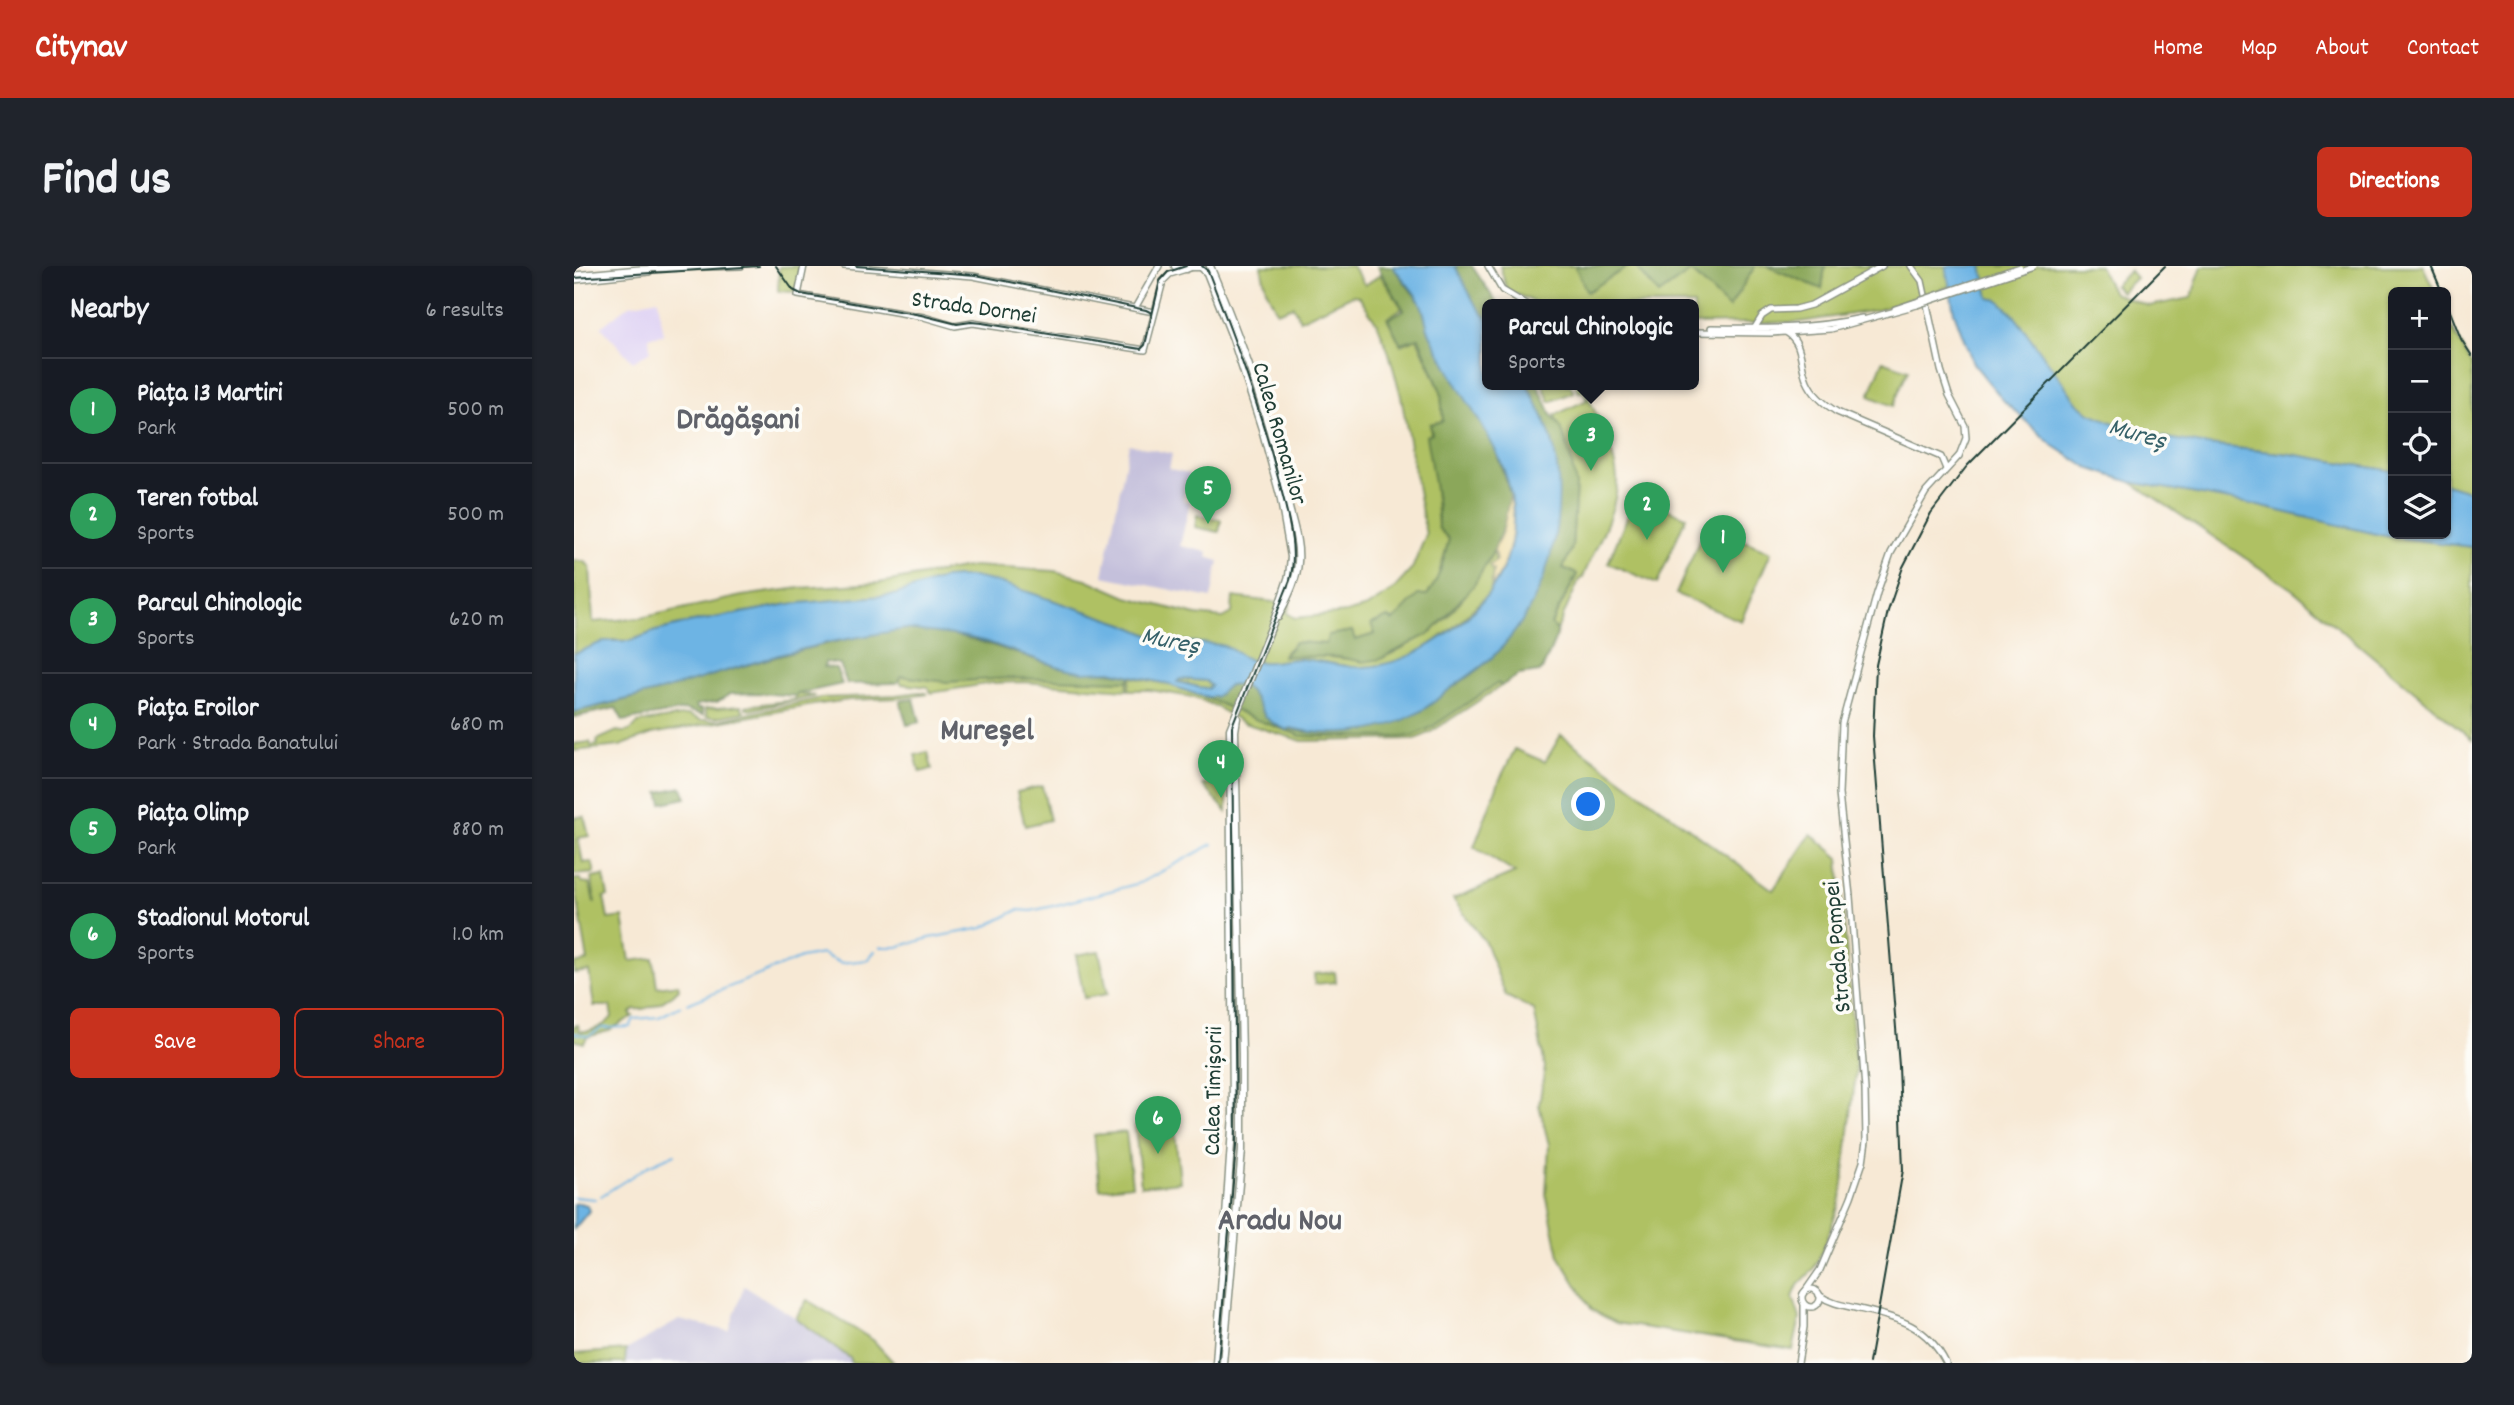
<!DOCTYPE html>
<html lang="en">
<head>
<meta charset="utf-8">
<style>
  body { margin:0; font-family:Dekko,sans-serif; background:#20242c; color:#f1f3f6 }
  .controls { position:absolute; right:21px; top:21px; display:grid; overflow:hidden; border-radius:10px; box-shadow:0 2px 5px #0004 }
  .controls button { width:63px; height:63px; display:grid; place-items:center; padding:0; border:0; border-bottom:2px solid #363941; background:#171b24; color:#f1f3f6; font:35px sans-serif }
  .you { position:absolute; left:1015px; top:539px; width:24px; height:24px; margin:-18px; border:5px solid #fff; border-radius:50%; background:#1a73e8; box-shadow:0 0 0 10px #1a73e833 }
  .badge { display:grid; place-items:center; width:46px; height:46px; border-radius:50%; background:#c8321e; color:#fff; font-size:23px; font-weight:700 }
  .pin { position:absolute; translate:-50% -58px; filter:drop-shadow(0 2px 4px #0008) }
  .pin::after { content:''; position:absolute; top:37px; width:24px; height:21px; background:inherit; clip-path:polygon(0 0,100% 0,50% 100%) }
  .popup { position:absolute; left:908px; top:33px; width:217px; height:91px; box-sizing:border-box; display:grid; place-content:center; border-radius:10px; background:#171b24; filter:drop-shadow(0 2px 5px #0005); font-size:23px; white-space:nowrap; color:#9ea1a6 }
  .popup b { font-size:26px; color:#f1f3f6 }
  .popup::after { content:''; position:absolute; left:50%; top:100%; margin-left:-14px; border:14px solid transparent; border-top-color:#171b24 }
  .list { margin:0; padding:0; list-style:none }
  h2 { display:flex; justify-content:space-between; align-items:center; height:91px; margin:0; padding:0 28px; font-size:30px }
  h2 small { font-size:23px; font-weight:400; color:#9ea1a6 }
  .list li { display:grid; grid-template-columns:46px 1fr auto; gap:21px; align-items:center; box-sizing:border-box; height:105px; padding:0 28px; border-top:2px solid #363941 }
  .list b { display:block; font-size:26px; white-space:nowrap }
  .list p { margin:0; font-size:23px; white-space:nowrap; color:#9ea1a6 }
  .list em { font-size:23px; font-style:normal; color:#9ea1a6 }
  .actions { display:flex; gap:14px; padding:21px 28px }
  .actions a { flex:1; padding:16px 0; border:2px solid #c8321e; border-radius:10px; text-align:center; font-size:24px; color:#c8321e }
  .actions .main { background:#c8321e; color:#fff }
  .icon { flex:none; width:38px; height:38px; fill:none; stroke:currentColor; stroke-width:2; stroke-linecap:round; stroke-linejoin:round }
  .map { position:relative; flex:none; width:1898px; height:1097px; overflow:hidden; border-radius:10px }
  header { display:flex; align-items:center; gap:42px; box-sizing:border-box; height:98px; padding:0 35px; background:#c8321e; color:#fff }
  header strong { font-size:33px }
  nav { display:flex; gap:38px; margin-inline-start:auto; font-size:24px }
  .intro { display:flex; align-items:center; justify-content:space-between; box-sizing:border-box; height:168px; padding:0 42px }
  h1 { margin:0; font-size:49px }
  .button { padding:18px 32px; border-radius:10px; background:#c8321e; color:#fff; font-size:24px; font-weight:700 }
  main { display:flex; gap:42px; padding:0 42px }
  aside { flex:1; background:#171b24; border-radius:10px; box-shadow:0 2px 5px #0004 }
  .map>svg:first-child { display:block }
  .built { fill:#e0d4f4 }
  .industrial { fill:#c4c0db }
  .green { fill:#afc164; stroke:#677f4c; stroke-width:2 }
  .forest { fill:#8ba75a; stroke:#557247; stroke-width:2 }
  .sand { fill:#eeda9e; stroke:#868c69; stroke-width:2 }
  .water { fill:#6db4e4; stroke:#46788c; stroke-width:2; fill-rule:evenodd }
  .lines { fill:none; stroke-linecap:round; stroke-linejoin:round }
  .stream { stroke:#6db4e4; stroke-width:2 }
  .secondary-casing { stroke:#8b9384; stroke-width:8 }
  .primary-casing { stroke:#8b9384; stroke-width:9 }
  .secondary { stroke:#fff; stroke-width:5 }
  .primary { stroke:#fff; stroke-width:6 }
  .tram { stroke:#1f3d34; stroke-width:2 }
  .rail { stroke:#1f3d34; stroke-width:2 }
  .secondary-bridge-casing { stroke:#8b9384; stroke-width:8; stroke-linecap:butt }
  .secondary-bridge { stroke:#fff; stroke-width:5 }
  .labels { text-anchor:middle; stroke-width:7; stroke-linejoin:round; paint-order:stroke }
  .street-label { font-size:24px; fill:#1f3d34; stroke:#fdfcf7 }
  .water-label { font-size:26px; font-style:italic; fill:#366169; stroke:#fdfcf7 }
  .district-label { font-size:32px; font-weight:bold; fill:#60626a; stroke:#fdfcf7 }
</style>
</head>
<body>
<header>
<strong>Citynav</strong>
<nav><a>Home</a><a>Map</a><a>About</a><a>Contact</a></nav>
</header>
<div class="intro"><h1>Find us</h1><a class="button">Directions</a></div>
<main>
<aside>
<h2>Nearby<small>6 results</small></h2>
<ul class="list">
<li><span class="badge" style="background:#2e9e5b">1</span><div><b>Piața 13 Martiri</b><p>Park</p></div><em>500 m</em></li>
<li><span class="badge" style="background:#2e9e5b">2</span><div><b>Teren fotbal</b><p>Sports</p></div><em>500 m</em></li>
<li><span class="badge" style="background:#2e9e5b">3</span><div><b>Parcul Chinologic</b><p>Sports</p></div><em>620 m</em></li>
<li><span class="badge" style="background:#2e9e5b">4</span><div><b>Piața Eroilor</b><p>Park · Strada Banatului</p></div><em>680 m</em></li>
<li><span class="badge" style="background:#2e9e5b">5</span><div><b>Piața Olimp</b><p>Park</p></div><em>880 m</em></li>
<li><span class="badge" style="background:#2e9e5b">6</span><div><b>Stadionul Motorul</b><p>Sports</p></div><em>1.0 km</em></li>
</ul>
<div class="actions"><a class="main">Save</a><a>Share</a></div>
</aside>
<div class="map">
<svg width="1898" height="1097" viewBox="0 0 1898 1097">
  <rect width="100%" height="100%" fill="#fdfcf7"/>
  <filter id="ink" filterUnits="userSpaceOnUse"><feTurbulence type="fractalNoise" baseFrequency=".0143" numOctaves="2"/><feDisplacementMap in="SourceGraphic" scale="14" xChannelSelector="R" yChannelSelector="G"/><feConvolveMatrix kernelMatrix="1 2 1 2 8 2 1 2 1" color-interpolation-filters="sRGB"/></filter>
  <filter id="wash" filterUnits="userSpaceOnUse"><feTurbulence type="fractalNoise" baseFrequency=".00686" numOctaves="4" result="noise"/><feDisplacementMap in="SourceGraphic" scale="28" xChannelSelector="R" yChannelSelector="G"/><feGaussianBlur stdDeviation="1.57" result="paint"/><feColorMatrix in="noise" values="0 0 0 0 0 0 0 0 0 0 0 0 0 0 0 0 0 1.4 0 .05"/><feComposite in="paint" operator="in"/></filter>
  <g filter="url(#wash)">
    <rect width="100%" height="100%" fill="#f7e9d5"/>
    <polygon class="built" points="84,33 89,69 75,71 76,85 59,96 27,61 55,39"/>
    <g class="industrial">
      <polygon points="555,178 598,188 595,203 615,207 617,218 612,217 609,234 616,236 606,280 634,286 633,291 645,295 637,332 529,310"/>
      <polygon points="170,1020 222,1052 277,1093 277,1097 51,1097 52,1084 105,1054 155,1065"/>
    </g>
    <g class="green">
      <polygon points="226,0 223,23 221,26 204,25 205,1"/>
      <path d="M687 0H778L791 19 806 9 828 42 813 52 827 79 843 72 867 126 869 155 856 158 864 262 875 273 863 314 853 329 801 368 781 374 778 365 767 367 753 378 721 376 710 387 774 393 817 388 858 366 874 350 900 319 920 284C923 292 920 318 916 325 912 331 906 336 901 341 871 372 836 398 791 401 773 403 756 395 738 395 718 394 693 399 675 394 664 391 658 382 647 379L584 373 550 358 427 317 398 311H384L320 329 215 338 114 357 82 365 56 375 39 374 0 388V294L11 296 16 301 19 356 66 352 168 330 226 322 305 317 399 300 480 305 512 313 553 331 622 349 649 352 658 347 659 331 716 338 713 347 721 352 772 347 793 341 819 324 838 303 852 269 827 130 815 87 804 59 785 30 779 29 726 54 719 40 703 46 692 23Z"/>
      <polygon points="926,0 1001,0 1014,25 1055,0 1061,0 1085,28 1117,5 1155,42 1181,0 1193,0 1248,23 1251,0 1372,0 1377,20 1304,44 1226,56 1120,58 1120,39 967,39 933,24"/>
      <polygon points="1408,0 1525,0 1539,27 1575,40 1617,32 1628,0 1849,0 1861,26 1819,26 1819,205 1716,188 1633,179 1560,166 1551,172 1547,160 1516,147 1503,136 1488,119 1447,58 1425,34 1415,32"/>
      <polygon points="1556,5 1562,12 1547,26 1540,19"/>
      <polygon points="1872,51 1898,99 1898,226 1872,218"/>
      <polygon points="1309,95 1334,104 1319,140 1295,130"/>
      <polygon points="969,119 996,119 1000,126 976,136"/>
      <path d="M1002 119H1009C1020 146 1041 184 1043 212 1045 242 1020 284 1009 311L1005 314 983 364 977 359 1003 309 989 302 998 282 1002 219 981 149 1013 134 1009 125 1005 126Z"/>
      <polygon points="1557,216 1672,237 1811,270 1898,281 1898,473 1719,324"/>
      <polygon points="1062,230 1112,251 1083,318 1034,297"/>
      <polygon points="623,249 647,254 645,266 621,261"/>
      <polygon points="1132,259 1197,286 1167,355 1102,328"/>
      <polygon points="327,410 373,416 436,412 554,415 552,424 449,416 418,417 357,427 354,421 328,418 325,414"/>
      <polygon points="557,411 593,418 630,431 727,470 755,471 838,470 924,417 927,420 855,467 841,473 728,475 670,457 637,438 618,431 576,424 554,424"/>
      <polygon points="606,413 632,415 637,420 633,423 603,415"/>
      <path d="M346 426 354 428 325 432 275 434 239 439 78 468 46 480 0 485V478L16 476 17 480 24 479 23 474 43 465C52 468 58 465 64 457L114 449 127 454H146L247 432 322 429Z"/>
      <polygon points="223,428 241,430 176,444 172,442 172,440 220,434"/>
      <polygon points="167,440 170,446 143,451 133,451 131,443"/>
      <polygon points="987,469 1199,624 1237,568 1265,592 1282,806 1267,933 1249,984 1239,1004 1224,1019 1219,1031 1226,1052 1219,1084 1042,1057 1018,1044 985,990 972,928 975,879 965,839 971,801 960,744 932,730 911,676 879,633 941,607 900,581 926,513 941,483 971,496"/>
      <polygon points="354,486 358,503 346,506 341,489"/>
      <polygon points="653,515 653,546 629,519"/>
      <polygon points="468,520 476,554 451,560 443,526"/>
      <polygon points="10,550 15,570 4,572 9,597 18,596 21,607 0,609 0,552"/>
      <path d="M30 610 34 630 30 631 34 653 49 651 56 695 79 692 83 721 104 718 105 723C94 734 75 745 60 743L56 747 59 750 34 765 13 771 10 777 0 774V760L4 759 5 765C16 767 31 760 38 751L36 740H20L15 705 0 707V698L14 695 0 613H6L7 616 16 618 20 637H21L18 612Z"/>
      <polygon points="525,685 534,728 510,732 502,689"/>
      <polygon points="761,706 762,716 741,718 740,708"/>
      <polygon points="600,856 606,916 567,920 561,860"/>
      <polygon points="552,866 558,919 526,923 520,869"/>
      <polygon points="233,1034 299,1074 320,1097 277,1097 277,1093 222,1052"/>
      <polygon points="52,1084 51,1097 0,1097 0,1088"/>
    </g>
    <g class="forest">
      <path d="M803 0H818L847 38 855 66 880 113 919 176 936 228 932 253 920 284 900 319 858 366 807 393 789 396 764 391 709 390 721 376 752 378 754 369 778 365 781 374 801 368 797 358 814 351 819 355 844 329H853C866 313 870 292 875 273L864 262V241L852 170 858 168 856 158 869 155 867 126 845 72 826 77 814 53 830 44Z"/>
      <polygon points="881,0 898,0 924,39 914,39 914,54 900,36"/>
      <polygon points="1001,0 1055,0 1013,26"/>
      <polygon points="1061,0 1181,0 1155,42 1117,5 1085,28"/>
      <polygon points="1193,0 1251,0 1248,23"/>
      <path d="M953 119H964L978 150 987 161 997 192 1002 219 998 282 989 302 1003 308 977 358 983 364V369L969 402 965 406 945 409 927 420 924 417 856 462 838 470 817 471 727 470 683 454 630 431H642C646 427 649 422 654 420 673 409 683 436 690 448 692 452 698 455 702 458 716 468 751 467 769 466 818 464 841 449 879 421 898 408 917 395 931 377 970 329 983 280 981 220 981 207 982 194 980 183 976 161 963 139 953 119Z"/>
      <path d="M331 363C390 365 428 384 482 400 507 407 531 403 556 410L554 415 435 412 373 416 327 410 323 417 273 418 266 398 251 396 250 401 262 402 268 418 223 428 222 430 184 427 156 428 143 436 122 439 123 443H128L129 449 111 444 49 455 42 442 0 451V446C29 439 59 433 88 424 169 401 248 374 331 363Z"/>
      <polygon points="340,433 346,456 333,459 326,435"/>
      <polygon points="108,521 112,532 88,537 85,526"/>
    </g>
    <path class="sand" d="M936 228C944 262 936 294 917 323L919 304 916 302V299L922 295 920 284 929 263Z"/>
    <g class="water">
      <path d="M818 0H881L900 36 914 54V119H953C964 139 975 161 980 183 994 250 975 327 930 379 915 397 895 409 876 423 865 431 854 442 842 448 806 468 756 472 717 462L713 464C706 461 693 455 690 448 681 434 676 415 655 419L642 431H630L593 418 537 405 509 406 482 400 413 376 388 370 331 363 257 376 205 389 86 425 0 446V388L30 375H56L82 365 114 357 215 338 320 329 370 312 384 311H399L427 317 550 358 584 373 647 379C662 383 667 394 685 396 698 398 713 392 727 393 748 394 768 402 789 401 841 399 901 355 925 311 936 290 941 267 939 244 935 191 900 151 876 106 870 93 862 81 856 68 852 59 851 48 847 38 840 24 828 12 818 0ZM606 413 632 415 637 420 633 423 603 416Z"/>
      <polygon points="1372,0 1408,0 1415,32 1425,34 1439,48 1503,136 1516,147 1547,160 1551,172 1560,166 1633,179 1716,188 1819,205 1819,268 1872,268 1872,218 1898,226 1898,281 1811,270 1672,237 1557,216 1514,202 1477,178 1430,135 1399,97 1380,46"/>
      <polygon points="5,937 13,939 15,945 0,963 0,938"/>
    </g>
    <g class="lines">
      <g class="stream">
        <polyline points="306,681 323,681 356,672 409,662 444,644 457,645 475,641 566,617 639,578"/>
        <polyline points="113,738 227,692 248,688 267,697 293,694 301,685"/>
        <polyline points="0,767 14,770 28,762 56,761 60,753 85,751 107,740"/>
        <polyline points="27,930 74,900 101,888"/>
        <polyline points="0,931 21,933"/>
      </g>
    </g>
  </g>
  <g filter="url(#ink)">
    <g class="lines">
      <g class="secondary-casing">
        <g id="secondary">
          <polyline points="230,0 224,29 350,51 381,60 399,57 571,84 589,15 596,8 612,3"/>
          <polyline points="270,0 399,10 580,46"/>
          <polyline points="914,0 928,24 953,39"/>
          <polyline points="0,9 65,3 167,0"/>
          <polyline points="0,14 75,6"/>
          <polyline points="561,42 585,0"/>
          <polyline points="1321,43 1342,36"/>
          <path d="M1137 62C1188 63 1238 63 1288 52"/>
          <polyline points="1180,63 1188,50 1197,44 1222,43 1237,39 1308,0"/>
          <polyline points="1120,66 1197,67 1257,63 1343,39"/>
          <path d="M1212 66C1230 77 1225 97 1233 115 1239 129 1250 138 1263 146L1367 191 1372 203"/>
          <circle cx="1237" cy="1032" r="9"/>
          <polyline points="1232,1024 1246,1004 1277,931 1289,896 1292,875 1291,823 1276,630 1265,528 1268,457 1303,327 1317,287 1352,226 1385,190 1392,172 1391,160 1375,129 1367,104 1348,15 1337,0"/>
          <path d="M1245 1029C1256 1037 1268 1039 1281 1042 1322 1052 1352 1057 1372 1097"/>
          <polyline points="1224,1097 1230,1061 1230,1038"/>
        </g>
      </g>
      <g class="primary-casing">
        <g id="primary">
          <polyline points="601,0 612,3 619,0"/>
          <path d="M636 0C668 76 696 152 713 233 717 253 726 275 724 296 723 315 712 334 704 351"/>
          <polyline points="618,1 627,1 633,7 659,73 688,163 706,229 717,291 715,310 701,352 656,463 659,848 642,1097"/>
          <polyline points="649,1097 668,884 668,788 661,465 663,452"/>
        </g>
      </g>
      <use href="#secondary" class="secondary"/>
      <use href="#primary" class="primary"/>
      <g class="tram">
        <polyline points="202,0 219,24 227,28 347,49 383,58 397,56 408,57 567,83 571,79 586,15 594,6 612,0"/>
        <polyline points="282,0 402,9 572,44 576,46 578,51"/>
        <path d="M628 0 634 5C662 77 687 144 706 219 714 249 724 284 716 314L658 460 662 880 644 1097"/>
        <polyline points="0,12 185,0"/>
      </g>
      <g class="rail">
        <polyline points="1857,0 1868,26"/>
        <polyline points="1872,35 1887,73 1898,90"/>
        <polyline points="1295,1097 1329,904 1325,800 1299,470 1302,399 1314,345 1329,301 1357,247 1393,200 1591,0"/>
      </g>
      <g class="secondary-bridge-casing">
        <g id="secondary-bridge">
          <polyline points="1342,36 1446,1"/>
          <polyline points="1343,39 1460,0"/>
        </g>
      </g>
      <use href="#secondary-bridge" class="secondary-bridge"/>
    </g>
  </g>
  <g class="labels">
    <g class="street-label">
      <text transform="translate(400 40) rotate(8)" y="8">Strada Dornei</text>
      <text transform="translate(707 167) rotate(74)" y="8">Calea Romanilor</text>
      <text transform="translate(1262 681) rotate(-95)" y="8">Strada Pompei</text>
      <text transform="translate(638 825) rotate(-89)" y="8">Calea Timișorii</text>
    </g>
    <g class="water-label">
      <text transform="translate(1564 166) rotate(16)" y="9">Mureș</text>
      <text transform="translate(597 373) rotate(12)" y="9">Mureș</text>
    </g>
    <g class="district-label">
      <text x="164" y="162">Drăgășani</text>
      <text x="413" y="473">Mureșel</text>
      <text x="706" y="963">Aradu Nou</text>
    </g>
  </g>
</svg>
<div class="controls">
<button>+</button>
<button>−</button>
<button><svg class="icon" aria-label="locate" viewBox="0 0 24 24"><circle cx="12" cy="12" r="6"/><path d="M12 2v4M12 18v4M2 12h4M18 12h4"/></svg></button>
<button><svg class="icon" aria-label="layers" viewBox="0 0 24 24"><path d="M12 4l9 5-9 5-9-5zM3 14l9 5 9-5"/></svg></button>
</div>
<div class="you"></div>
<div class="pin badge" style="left:1149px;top:307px;background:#2e9e5b">1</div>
<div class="pin badge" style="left:1073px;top:274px;background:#2e9e5b">2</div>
<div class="pin badge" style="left:1017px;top:205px;background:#2e9e5b">3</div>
<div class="popup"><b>Parcul Chinologic</b>Sports</div>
<div class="pin badge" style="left:647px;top:532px;background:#2e9e5b">4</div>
<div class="pin badge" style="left:634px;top:258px;background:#2e9e5b">5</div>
<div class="pin badge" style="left:584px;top:888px;background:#2e9e5b">6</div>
</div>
</main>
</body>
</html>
